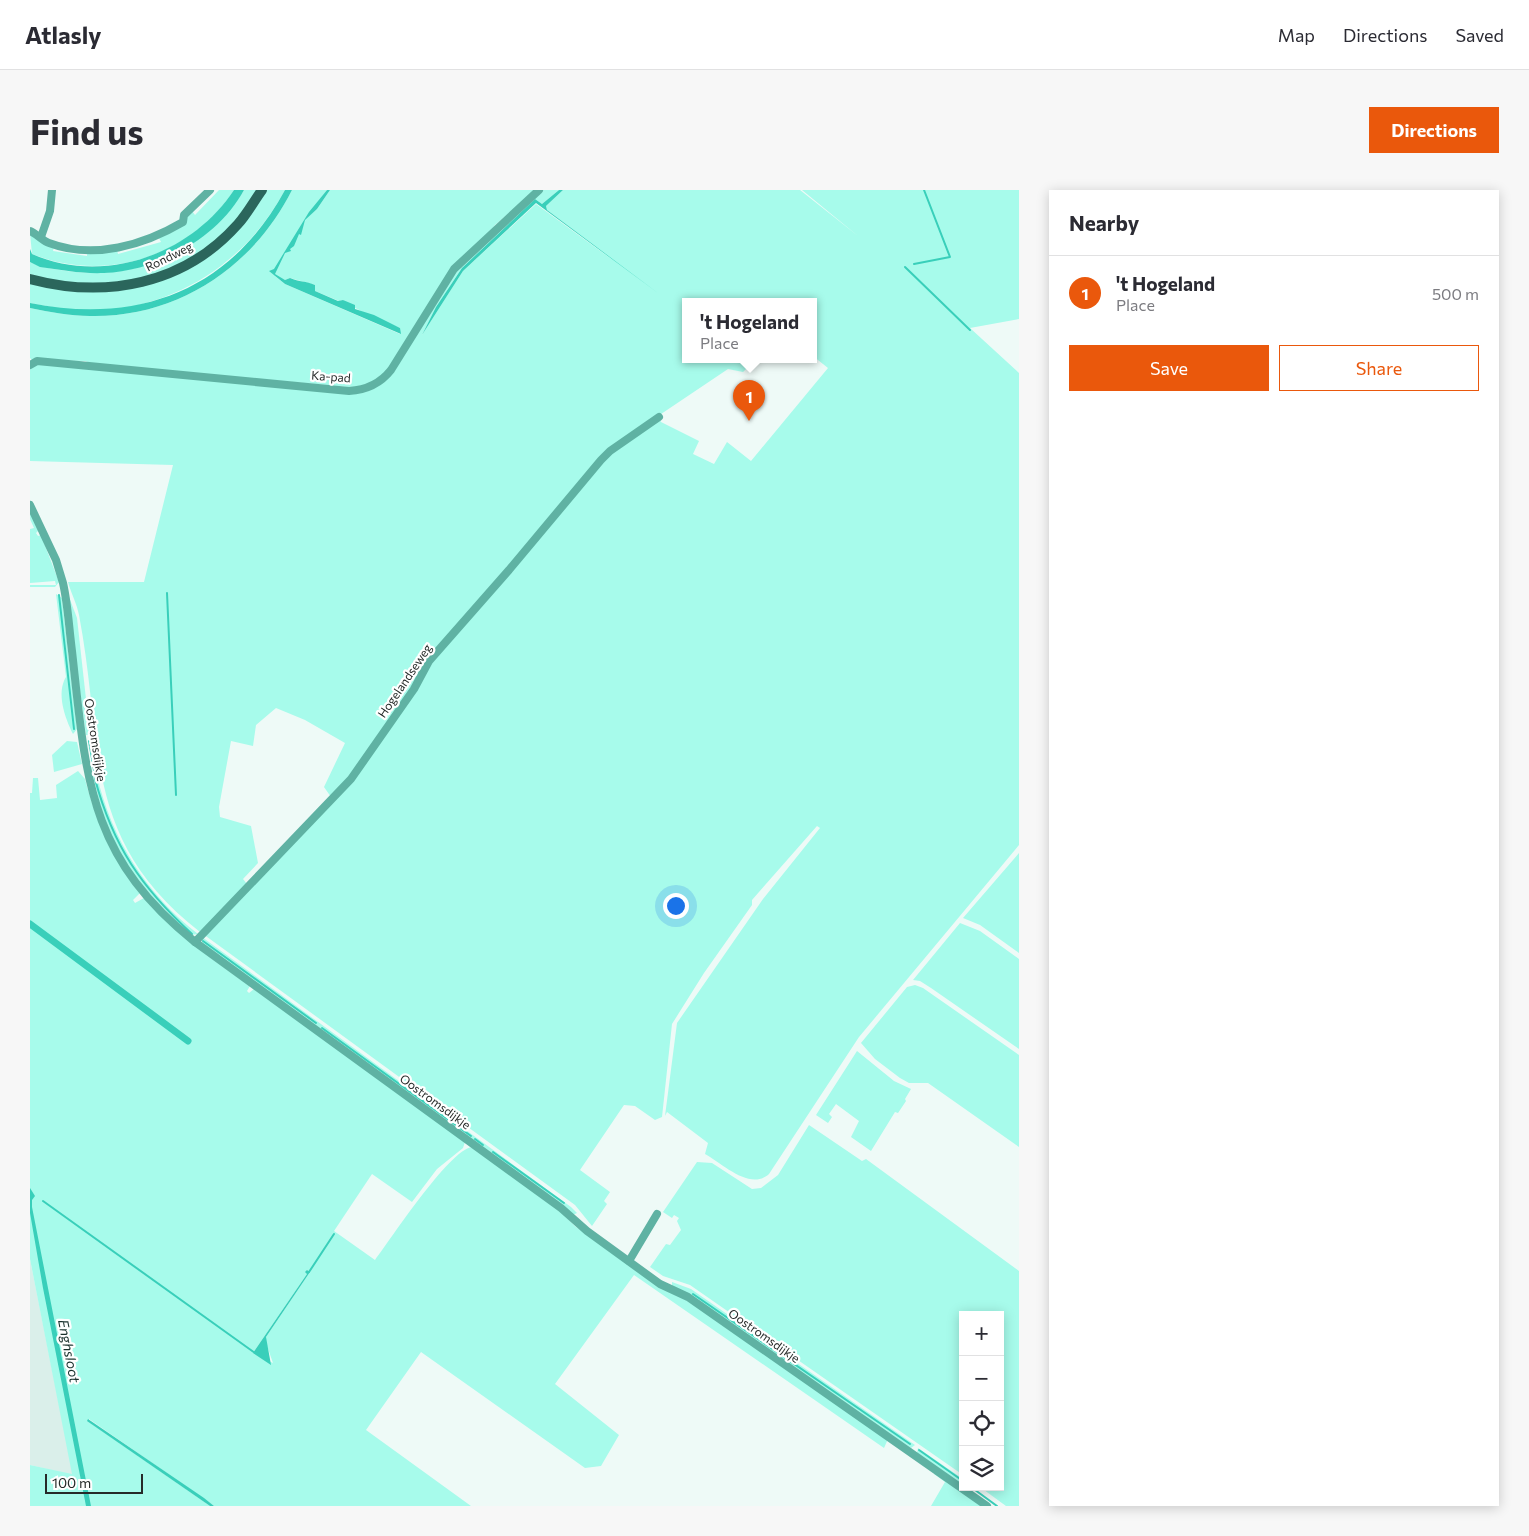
<!DOCTYPE html>
<html lang="en">
<head>
<meta charset="utf-8">
<style>
  body { margin:0; font-family:Commissioner,sans-serif; background:#f7f7f7; color:#2b2b33 }
  .controls { position:absolute; right:15px; bottom:15px; display:grid; overflow:hidden; border-radius:0px; box-shadow:0 2px 12px #0003 }
  .controls button { width:45px; height:45px; display:grid; place-items:center; padding:0; border:0; border-bottom:1px solid #e1e1e2; background:#fff; color:#2b2b33; font:25px sans-serif }
  .scale { position:absolute; left:15px; bottom:12px; width:98px; box-sizing:border-box; padding-left:5px; border:2px solid #262a29; border-top:0; font-size:14px; line-height:18px; white-space:nowrap; color:#262a29; -webkit-text-stroke:4px #fff; paint-order:stroke }
  .you { position:absolute; left:645px; top:715px; width:18px; height:18px; margin:-12px; border:4px solid #fff; border-radius:50%; background:#1a73e8; box-shadow:0 0 0 8px #1a73e833 }
  .badge { display:grid; place-items:center; width:32px; height:32px; border-radius:50%; background:#ea580c; color:#fff; font-size:16px; font-weight:700 }
  .pin { position:absolute; translate:-50% -41px; filter:drop-shadow(0 1px 2px #0008) }
  .pin::after { content:''; position:absolute; top:26px; width:18px; height:15px; background:inherit; clip-path:polygon(0 0,100% 0,50% 100%) }
  .popup { position:absolute; left:652px; top:108px; width:135px; height:65px; box-sizing:border-box; display:grid; place-content:center; border-radius:0px; background:#fff; filter:drop-shadow(0 1px 4px #0005); font-size:16px; white-space:nowrap; color:#7c7c81 }
  .popup b { font-size:19px; color:#2b2b33 }
  .popup::after { content:''; position:absolute; left:50%; top:100%; margin-left:-10px; border:10px solid transparent; border-top-color:#fff }
  .list { margin:0; padding:0; list-style:none }
  h2 { display:flex; justify-content:space-between; align-items:center; height:65px; margin:0; padding:0 20px; font-size:21px }
  h2 small { font-size:16px; font-weight:400; color:#7c7c81 }
  .list li { display:grid; grid-template-columns:32px 1fr auto; gap:15px; align-items:center; box-sizing:border-box; height:75px; padding:0 20px; border-top:1px solid #e1e1e2 }
  .list b { display:block; font-size:19px; white-space:nowrap }
  .list p { margin:0; font-size:16px; white-space:nowrap; color:#7c7c81 }
  .list em { font-size:16px; font-style:normal; color:#7c7c81 }
  .actions { display:flex; gap:10px; padding:15px 20px }
  .actions a { flex:1; padding:11px 0; border:1px solid #ea580c; border-radius:0px; text-align:center; font-size:18px; color:#ea580c }
  .actions .main { background:#ea580c; color:#fff }
  .icon { flex:none; width:28px; height:28px; fill:none; stroke:currentColor; stroke-width:2; stroke-linecap:round; stroke-linejoin:round }
  .map { position:relative; flex:none; width:989px; height:1316px; overflow:hidden; border-radius:0px }
  header { display:flex; align-items:center; gap:30px; box-sizing:border-box; height:70px; padding:0 25px; background:#fff; border-bottom:1px solid #e1e1e2 }
  header strong { font-size:24px }
  nav { display:flex; gap:28px; margin-inline-start:auto; font-size:18px }
  .intro { display:flex; align-items:center; justify-content:space-between; box-sizing:border-box; height:120px; padding:0 30px }
  h1 { margin:0; font-size:35px }
  .button { padding:12px 22px; border-radius:0px; background:#ea580c; color:#fff; font-size:18px; font-weight:700 }
  main { display:flex; gap:30px; padding:0 30px }
  aside { flex:1; background:#fff; border-radius:0px; box-shadow:0 2px 12px #0003 }
  .map>svg:first-child { display:block }
  .built { fill:#daefea }
  .green { fill:#a7fbeb; fill-rule:evenodd }
  .water { fill:#39cfba }
  .lines { fill:none; stroke-linecap:round; stroke-linejoin:round }
  .stream { stroke:#39cfba; stroke-width:2 }
  .canal { stroke:#39cfba; stroke-width:7 }
  .minor { stroke:#5fb2a3; stroke-width:8 }
  .major { stroke:#2b665c; stroke-width:10 }
  .labels { text-anchor:middle; stroke-width:4.5; stroke-linejoin:round; paint-order:stroke }
  .street-label { font-size:12px; fill:#262a29; stroke:#fff }
  .water-label { font-size:14px; font-style:italic; fill:#18302c; stroke:#fff }
</style>
</head>
<body>
<header>
<strong>Atlasly</strong>
<nav><a>Map</a><a>Directions</a><a>Saved</a></nav>
</header>
<div class="intro"><h1>Find us</h1><a class="button">Directions</a></div>
<main>
<div class="map">
<svg width="989" height="1316" viewBox="0 0 989 1316">
  <rect width="100%" height="100%" fill="#eefaf7"/>
  <polygon class="built" points="0,1069 43,1285 0,1275"/>
  <g class="green">
    <path d="M189 0H204C161 66 76 94 2 64L0 43 24 57 23 61 57 66V62L87 60 88 64 131 52 129 48 162 21 165 25Z"/>
    <path d="M214 0H228C216 18 204 36 187 50 137 92 61 106 0 84V72C12 78 24 79 37 81 95 89 141 72 184 34 196 23 206 14 214 0Z"/>
    <path d="M236 0H255C217 71 149 116 68 121 46 122 22 117 0 113V94L58 102 84 101 155 80Z"/>
    <path d="M262 0H297L275 29 287 19 300 0H506L465 35 459 44 430 70 359 179 348 191 328 198 63 174 55 171 2 170 0 168V118C20 122 40 126 60 126 148 128 224 76 262 0ZM245 86 255 90 260 88 285 95V101L309 111 313 110C330 123 350 129 370 138V144L255 94Z"/>
    <path d="M512 0H529L512 14 505 9 432 78 406 117 392 145 433 81 506 14 584 71 517 20 516 16 533 0H770L828 46 772 0H989V129L940 138 989 183V655L829 847 739 984C720 1001 693 974 675 964L678 953 637 922 635 926 647 833 733 709 790 638 787 636 722 710V715L674 783 642 834 632 927 625 930 605 916 594 915 550 980 580 1002 574 1011 577 1014 562 1036 545 1015 173 744 322 590 377 513 400 472 496 363 572 271 580 262 629 228 631 232 669 251 663 264 684 274 697 252 721 271 798 178 783 166V112H655V170H729L722 173 713 182 698 179 579 259 569 269 494 362 397 470 383 498 332 572 301 607 294 597 315 553 275 530 246 518 226 535 223 556 201 551 189 617 190 627 221 636 228 673 213 689 217 694 170 742C51 649 74 555 49 425 47 414 41 403 38 392H114L143 275 0 271V178L7 173 319 202 343 197 359 185 431 74Z"/>
    <polygon points="0,321 9,340 6,343 8,346 11,345 29,392 25,397 0,397 0,395 26,395 25,391 0,393 0,339 4,338 0,329"/>
    <polygon points="36,399 47,428 60,545 56,545"/>
    <path d="M26 404 32 408 47 539 43 544C35 528 26 503 36 487Z"/>
    <polygon points="37,551 47,552 52,574 24,582 22,565"/>
    <path d="M48 581 55 589C66 631 82 669 110 703L103 710 105 713 114 708C145 743 182 769 220 796L217 801 219 803 224 799 435 952 433 958 407 979 382 1012 342 984 304 1041 345 1070C361 1049 419 960 442 957L530 1021 546 1037 565 1050 691 1133 858 1249 854 1258 604 1085 525 1194 589 1245 571 1276 555 1278 391 1162 336 1240 441 1316H184L59 1229 58 1231 180 1316H0V1275L42 1284 0 1069V603H2L3 588H8L10 610 27 608 26 595ZM277 1080 280 1082 236 1147V1153L243 1173 223 1163 277 1084Z"/>
    <path d="M63 586H67C82 649 116 704 168 744L161 745C127 713 90 677 75 632 70 617 67 601 63 586Z"/>
    <polygon points="989,663 989,763 950,735 933,728"/>
    <polygon points="930,733 950,741 989,769 989,859 901,798 890,791 883,790"/>
    <polygon points="172,747 541,1017 547,1023 543,1025 172,754"/>
    <polygon points="885,795 893,798 989,865 989,957 898,893 879,893 870,888 845,869 831,853 877,797"/>
    <polygon points="827,861 864,891 881,899 875,909 876,911 868,923 865,922 841,961 821,947 829,931 806,914 799,924 802,927 798,933 786,925"/>
    <polygon points="779,935 832,971 836,969 989,1081 989,1316 976,1316 950,1297 970,1297 970,1125 933,1125 933,1285 660,1095 633,1086 620,1077 636,1054 640,1055 651,1040 647,1031 649,1028 644,1025 642,1028 633,1022 667,972 682,973 722,999 731,998 748,985"/>
    <polygon points="642,1092 661,1099 885,1255 881,1258 642,1097"/>
    <polygon points="888,1258 933,1289 933,1295 887,1263"/>
    <polygon points="907,1283 952,1316 901,1316 915,1292 904,1284"/>
  </g>
  <g class="water">
    <path d="M204 0H214C188 48 128 81 74 83 53 84 31 80 10 77L0 72V59L2 64C74 96 162 64 204 0Z"/>
    <path d="M255 0H262C224 76 148 128 60 126 40 126 20 122 0 118V113C109 135 201 100 255 0Z"/>
    <path d="M297 0H300L287 19 275 30 271 45 269 44 264 56 260 59 261 61 255 63 245 84 255 90 260 88C269 92 276 91 285 95V101L308 111 313 110 325 115V119L344 125 370 138 371 144 255 94 239 81 244 79 279 22Z"/>
    <polygon points="529,0 533,0 516,16 517,20 628,103 506,13 433,81 392,145 406,117 432,78 505,9 512,14"/>
    <polygon points="0,998 5,1006 2,1010 2,1017 61,1316 56,1316 13,1098 0,1023"/>
    <polygon points="277,1080 280,1082 236,1147 241,1175 223,1163 277,1084 275,1082"/>
    <polygon points="58,1229 174,1308 184,1316 180,1316 57,1231"/>
  </g>
  <g class="lines">
    <g class="stream">
      <polyline points="884,74 920,67 894,0"/>
      <polyline points="875,77 940,140"/>
      <polyline points="137,403 146,605"/>
      <polyline points="29,405 44,539"/>
      <polyline points="59,551 64,580"/>
      <path d="M65 589C83 656 111 697 162 744"/>
      <polyline points="173,751 286,833"/>
      <polyline points="292,838 441,946"/>
      <polyline points="445,949 453,955"/>
      <polyline points="463,962 534,1013"/>
      <polyline points="13,1011 225,1163"/>
      <polyline points="279,1082 304,1044"/>
      <polyline points="663,1104 880,1254"/>
      <polyline points="889,1260 933,1291"/>
      <polyline points="941,1297 967,1316"/>
    </g>
    <polyline class="canal" points="0,734 158,851"/>
    <g class="minor">
      <path d="M0 41C7 44 13 51 19 53 64 70 114 55 153 32L154 25 180 0"/>
      <polyline points="11,47 20,21 22,0"/>
      <path d="M0 175 7 171 319 201C336 200 350 194 361 180L424 79 509 0"/>
      <path d="M0 315 26 370 33 393C38 415 39 438 42 461 56 587 58 667 165 752L531 1018 557 1041 630 1094 658 1107 957 1316"/>
      <polyline points="165,752 321,589 384,499 399,471 479,380 571,270 580,261 629,227"/>
      <polyline points="599,1071 627,1024"/>
    </g>
    <path class="major" d="M0 89C75 109 154 95 208 34 217 24 224 11 232 0"/>
  </g>
  <g class="labels">
    <g class="street-label">
      <text transform="translate(139 67) rotate(-26)" y="4">Rondweg</text>
      <text transform="translate(301 187) rotate(4)" y="4">Ka-pad</text>
      <text transform="translate(375 491) rotate(-56)" y="4">Hogelandseweg</text>
      <text transform="translate(65 550) rotate(81)" y="4">Oostromsdijkje</text>
      <text transform="translate(405 912) rotate(36)" y="4">Oostromsdijkje</text>
      <text transform="translate(734 1146) rotate(35)" y="4">Oostromsdijkje</text>
    </g>
    <g class="water-label">
      <text transform="translate(39 1161) rotate(79)" y="5">Enghsloot</text>
    </g>
  </g>
</svg>
<div class="controls">
<button>+</button>
<button>−</button>
<button><svg class="icon" aria-label="locate" viewBox="0 0 24 24"><circle cx="12" cy="12" r="6"/><path d="M12 2v4M12 18v4M2 12h4M18 12h4"/></svg></button>
<button><svg class="icon" aria-label="layers" viewBox="0 0 24 24"><path d="M12 4l9 5-9 5-9-5zM3 14l9 5 9-5"/></svg></button>
</div>
<div class="scale">100 m</div>
<div class="you"></div>
<div class="pin badge" style="left:719px;top:231px">1</div>
<div class="popup"><b>'t Hogeland</b>Place</div>
</div>
<aside>
<h2>Nearby<small></small></h2>
<ul class="list">
<li><span class="badge">1</span><div><b>'t Hogeland</b><p>Place</p></div><em>500 m</em></li>
</ul>
<div class="actions"><a class="main">Save</a><a>Share</a></div>
</aside>
</main>
</body>
</html>
